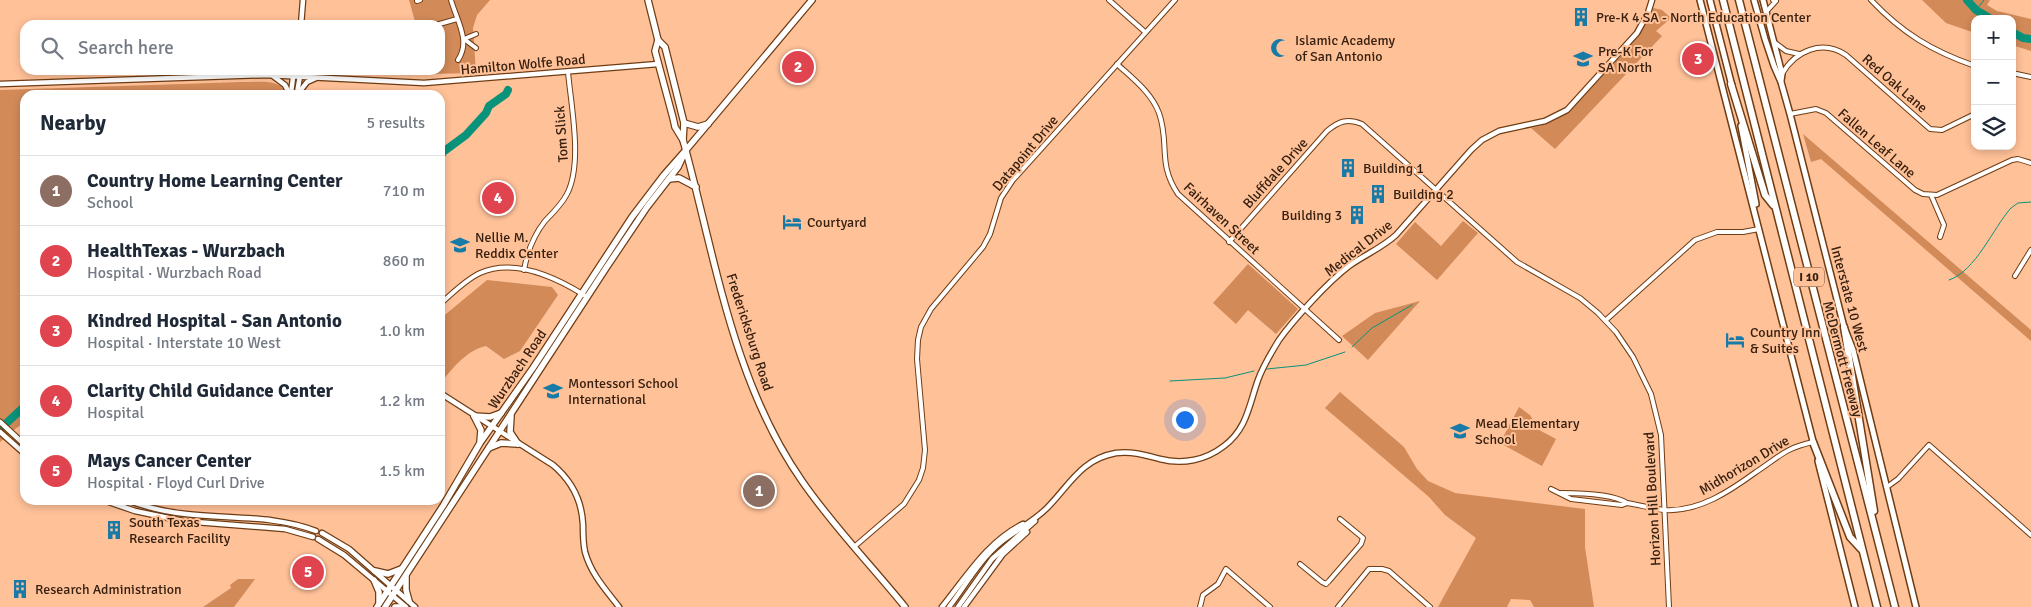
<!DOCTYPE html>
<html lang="en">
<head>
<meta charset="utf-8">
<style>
  body { margin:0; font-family:Signika,sans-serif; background:#f6f6f7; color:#1f2937 }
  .controls { position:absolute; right:15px; top:15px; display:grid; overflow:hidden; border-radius:10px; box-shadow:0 2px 8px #0003 }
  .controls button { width:45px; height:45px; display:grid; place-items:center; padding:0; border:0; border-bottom:1px solid #e0e1e3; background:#fff; color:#1f2937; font:25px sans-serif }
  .you { position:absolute; left:1184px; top:419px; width:18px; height:18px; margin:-12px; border:4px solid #fff; border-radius:50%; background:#1a73e8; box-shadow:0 0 0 8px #1a73e833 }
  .badge { display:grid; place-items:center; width:32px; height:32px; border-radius:50%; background:#187aa6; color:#fff; font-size:16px; font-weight:700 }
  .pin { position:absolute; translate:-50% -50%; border:2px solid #fff; box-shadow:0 1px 5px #0006 }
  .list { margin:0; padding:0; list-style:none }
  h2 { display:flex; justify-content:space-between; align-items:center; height:65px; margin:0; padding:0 20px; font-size:21px }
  h2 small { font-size:16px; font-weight:400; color:#747a83 }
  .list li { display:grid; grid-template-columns:32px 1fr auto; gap:15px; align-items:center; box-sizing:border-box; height:70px; padding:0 20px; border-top:1px solid #e0e1e3 }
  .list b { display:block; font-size:19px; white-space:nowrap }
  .list p { margin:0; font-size:16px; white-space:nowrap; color:#747a83 }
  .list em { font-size:16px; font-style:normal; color:#747a83 }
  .icon { flex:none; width:28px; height:28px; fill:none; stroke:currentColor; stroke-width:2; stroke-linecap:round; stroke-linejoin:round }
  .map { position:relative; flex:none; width:2031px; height:607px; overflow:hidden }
  .search { position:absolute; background:#fff; box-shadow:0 2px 8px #0003; left:20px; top:20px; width:425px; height:55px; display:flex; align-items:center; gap:12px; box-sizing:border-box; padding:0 18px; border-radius:15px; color:#747a83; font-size:19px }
  .panel { position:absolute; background:#fff; box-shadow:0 2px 8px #0003; left:20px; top:90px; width:425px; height:415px; border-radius:15px }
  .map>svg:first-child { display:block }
  .green { fill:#d28a59 }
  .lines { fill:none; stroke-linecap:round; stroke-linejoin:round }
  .stream { stroke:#08937a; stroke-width:1 }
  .river { stroke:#08937a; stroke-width:8 }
  .minor-casing { stroke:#703c13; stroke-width:6 }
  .tertiary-casing { stroke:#703c13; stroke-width:7 }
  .secondary-casing { stroke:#703c13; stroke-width:8 }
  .primary-casing { stroke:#703c13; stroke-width:8 }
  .motorway-casing { stroke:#703c13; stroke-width:9 }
  .minor { stroke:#fff; stroke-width:4 }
  .tertiary { stroke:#fff; stroke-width:4.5 }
  .secondary { stroke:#fff; stroke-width:5 }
  .primary { stroke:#fff; stroke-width:5.5 }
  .motorway { stroke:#fff; stroke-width:6 }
  .labels { text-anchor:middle; stroke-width:4; stroke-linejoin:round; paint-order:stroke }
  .shield { fill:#ffc198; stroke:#735039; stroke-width:1 }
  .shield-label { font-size:12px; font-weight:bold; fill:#372010 }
  .poi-label { font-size:14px; fill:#372010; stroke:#ffc198; text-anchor:start }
  .street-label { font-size:14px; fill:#372010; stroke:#ffc198 }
</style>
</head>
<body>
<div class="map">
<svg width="2031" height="607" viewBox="0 0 2031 607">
  <rect width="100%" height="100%" fill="#ffc198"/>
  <g class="green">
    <polygon points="409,0 490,0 477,15 473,28 476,73 430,74 429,70 440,70 440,25 416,25"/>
    <polygon points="1922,0 1990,0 1987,5 1997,11 2031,19 2031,51 2012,45 2012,19 1975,19 1975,33 1946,23"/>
    <path d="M1653 8 1662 10 1671 18 1656 31 1662 36 1555 149 1531 128C1547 125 1559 119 1572 109L1641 32Z"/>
    <path d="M241 82C257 83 281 77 287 95H25V421L0 442V90Z"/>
    <polygon points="1803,134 2031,330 2031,341 1821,159 1811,162"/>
    <polygon points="1463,221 1478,233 1437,280 1396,244 1415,222 1441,246"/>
    <polygon points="1248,264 1298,309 1276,334 1248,310 1236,324 1213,303"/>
    <path d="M487 280 552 287 558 295 520 351 504 359 486 346C467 350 454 367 442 381L440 380V319Z"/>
    <polygon points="1420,301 1368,360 1342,336 1375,313"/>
    <polygon points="1340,392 1404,447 1417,469 1428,481 1455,493 1585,509 1585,547 1594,607 1534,607 1530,600 1511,599 1507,607 1438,607 1476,538 1445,515 1429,497 1325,408"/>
    <polygon points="1519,407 1530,415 1539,430 1556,439 1542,466 1500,443"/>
    <polygon points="238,579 255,579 234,607 203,607 231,588 230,585"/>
  </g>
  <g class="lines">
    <g class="stream">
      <polyline points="1976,10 1984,0"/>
      <path d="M1949 280C1976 271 1993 228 2011 208L2018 203 2031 202"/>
      <polyline points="1352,347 1372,328 1412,305"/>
      <polyline points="1267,369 1306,365 1345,352"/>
      <polyline points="1170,381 1225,378 1254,371"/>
    </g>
    <g class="river">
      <polyline points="1967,0 1976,10 1991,19"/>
      <polyline points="2012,32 2023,38 2031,39"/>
      <polyline points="440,158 443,152 466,135 486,113 489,106 506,94 508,90"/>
      <polyline points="0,429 25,406"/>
    </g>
    <g class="minor-casing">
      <g id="minor">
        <path d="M451 0C457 21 471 41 458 60"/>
        <polyline points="1109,0 1145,32"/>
        <path d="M1871 0C1902 33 1932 51 1975 66"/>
        <polyline points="417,1 420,0"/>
        <polyline points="1766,12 1776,1 1773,0"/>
        <polyline points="436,25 457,19"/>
        <polyline points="464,39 476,48"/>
        <polyline points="464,39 476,34"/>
        <polyline points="1774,42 1786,51 1799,54"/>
        <path d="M1117 64C1133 79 1151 92 1159 113 1170 144 1157 163 1178 194L1339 340"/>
        <polyline points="2012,73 2031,77"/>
        <path d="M1782 74C1795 51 1822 39 1846 55L1930 129 1942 130 1975 114"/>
        <polyline points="1790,114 1816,109 1826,113 1915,190 1923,194 1937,195 2012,160 2018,159 2031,163"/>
        <polyline points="1931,195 1944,225 1940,237"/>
        <path d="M1229 242 1327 131C1339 121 1348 118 1362 124L1517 262 1580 298 1598 313 1616 332 1633 357 1651 394 1661 435 1669 607"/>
        <path d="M524 270C527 253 534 235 545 221 553 213 562 204 567 194 583 163 571 106 568 72"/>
        <polyline points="2015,276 2031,250"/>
        <path d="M440 304C453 293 465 280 480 273 514 258 555 277 584 295"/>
        <polyline points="1606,320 1695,240 1717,232 1743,232 1759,229"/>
        <polyline points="1887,487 1898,479 1929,445 2031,535"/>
        <path d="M1551 489 1571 499 1622 505 1627 503C1640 505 1653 509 1665 510 1699 512 1730 491 1756 472 1779 457 1785 448 1813 442"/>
        <path d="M1561 493C1579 493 1613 494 1627 503"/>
        <polyline points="854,547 904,504 919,480 923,468 925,450 917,359 918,340 921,327 931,309 983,247 990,234 1001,198 1013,180 1175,0"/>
        <polyline points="1300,564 1322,582 1326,584 1329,581 1361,544 1363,538 1340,519"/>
        <polyline points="1200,607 1203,595 1218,584 1226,569 1270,607"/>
        <polyline points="1338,607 1369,569 1382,569 1389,571 1430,607"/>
      </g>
    </g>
    <g class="tertiary-casing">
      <g id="tertiary">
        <polyline points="301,25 303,0"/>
        <polyline points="273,76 285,85 290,95"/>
        <polyline points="0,84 267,75 424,83 658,64"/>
        <polyline points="291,93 294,70"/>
        <polyline points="297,93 301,70"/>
        <polyline points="297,95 307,82 316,78"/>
        <path d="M440 393 553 465C572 481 582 500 583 525 583 534 583 543 585 552 591 574 606 590 619 607"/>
        <polyline points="0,422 25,445"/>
        <polyline points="0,432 25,454"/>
        <polyline points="103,500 135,511 183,521 285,529 313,537"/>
        <path d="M126 500C146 507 165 512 186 514 229 519 275 515 316 531"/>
        <polyline points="322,533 349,549 415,607"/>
        <polyline points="318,539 344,555 406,607"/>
        <path d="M942 607C967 576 987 542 1023 524"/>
        <path d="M949 607C965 586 980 559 1001 542 1016 530 1033 522 1047 508 1069 486 1081 459 1116 453 1132 451 1145 455 1160 459 1183 465 1206 460 1224 446 1247 429 1249 405 1258 380 1263 366 1271 353 1279 340 1294 319 1328 282 1349 266 1364 255 1382 248 1396 235L1471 150 1482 140 1499 131 1545 121 1567 110 1637 33 1648 13 1652 0"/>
        <polyline points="958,607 992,559 1035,521"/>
        <polyline points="964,607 1003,554 1027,532"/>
      </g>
    </g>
    <g class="secondary-casing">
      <g id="secondary">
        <polyline points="1700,0 1814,445"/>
        <polyline points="1710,0 1732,86"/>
        <polyline points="1754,0 1765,39 1774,66 1781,82 1790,114 1844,327 1853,350 1916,607"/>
        <polyline points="1763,0 1782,74 1781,81"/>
        <polyline points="1741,126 1756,204"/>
        <polyline points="1818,461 1855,607"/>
      </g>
    </g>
    <g class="primary-casing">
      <g id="primary">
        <path d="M648 0 658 40 655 51 673 118 675 127 683 140C715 255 732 381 802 481 833 526 871 565 905 607"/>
        <polyline points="658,40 665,47 684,123 683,140"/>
        <polyline points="684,123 698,127 708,124"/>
        <polyline points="669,179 679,178 696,187"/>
        <polyline points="474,416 490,417 501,413"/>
        <polyline points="474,416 481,430 480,442"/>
        <polyline points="511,416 510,432 518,444"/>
        <polyline points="489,448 501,443 518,444"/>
        <polyline points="375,571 388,574 401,569"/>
        <polyline points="406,576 406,590 409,601"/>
        <polyline points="374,580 379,592 379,602"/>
        <polyline points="377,607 443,506 480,443 533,368 632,217 664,175 686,150 812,0"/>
        <polyline points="385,607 606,268 647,207 678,167 684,154"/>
        <polyline points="395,607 400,607"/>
      </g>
    </g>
    <g class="motorway-casing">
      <g id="motorway">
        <polyline points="1723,0 1877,607"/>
        <polyline points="1739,0 1895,607"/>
        <polyline points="1731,84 1765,195 1773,205"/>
        <polyline points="1844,327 1874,511"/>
        <polyline points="1813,442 1850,537 1861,549"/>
      </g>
    </g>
    <use href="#minor" class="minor"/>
    <use href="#tertiary" class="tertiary"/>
    <use href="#secondary" class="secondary"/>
    <use href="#primary" class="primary"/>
    <use href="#motorway" class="motorway"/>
  </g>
  <defs>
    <g id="building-bare" transform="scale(1.5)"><path d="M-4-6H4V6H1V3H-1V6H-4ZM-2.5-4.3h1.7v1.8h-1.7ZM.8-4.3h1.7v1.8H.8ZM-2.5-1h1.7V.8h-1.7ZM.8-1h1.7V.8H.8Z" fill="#187aa6" stroke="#ffc198" stroke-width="2.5" paint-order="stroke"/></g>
    <g id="mosque-bare" transform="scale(1.5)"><path d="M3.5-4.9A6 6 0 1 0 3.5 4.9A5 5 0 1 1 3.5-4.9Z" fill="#187aa6" stroke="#ffc198" stroke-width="2.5" paint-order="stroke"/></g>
    <g id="school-bare" transform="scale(1.5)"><path d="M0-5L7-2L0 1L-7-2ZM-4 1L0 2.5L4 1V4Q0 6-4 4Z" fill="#187aa6" stroke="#ffc198" stroke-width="2.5" paint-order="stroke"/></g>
    <g id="hotel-bare" transform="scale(1.5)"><path d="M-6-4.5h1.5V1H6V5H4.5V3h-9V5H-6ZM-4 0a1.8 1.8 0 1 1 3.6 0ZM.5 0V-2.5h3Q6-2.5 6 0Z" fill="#187aa6" stroke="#ffc198" stroke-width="2.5" paint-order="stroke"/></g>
  </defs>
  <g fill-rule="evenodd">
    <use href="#building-bare" x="1581" y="17"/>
    <use href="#mosque-bare" x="1280" y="48"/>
    <use href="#school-bare" x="1583" y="59"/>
    <use href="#building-bare" x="1348" y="168"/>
    <use href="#building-bare" x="1378" y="194"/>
    <use href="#building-bare" x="1357" y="215"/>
    <use href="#hotel-bare" x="792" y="222"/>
    <use href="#school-bare" x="460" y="245"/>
    <use href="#hotel-bare" x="1735" y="340"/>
    <use href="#school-bare" x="553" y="391"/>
    <use href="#school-bare" x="1460" y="431"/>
    <use href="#building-bare" x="114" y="530"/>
    <use href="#building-bare" x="20" y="589"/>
  </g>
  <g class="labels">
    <rect class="shield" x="1794" y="267.5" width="30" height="19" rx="4"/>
    <g class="shield-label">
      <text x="1809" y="281">I 10</text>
    </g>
    <g class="poi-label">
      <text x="1596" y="22">Pre-K 4 SA - North Education Center</text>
      <text x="1295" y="45">Islamic Academy<tspan x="1295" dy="16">of San Antonio</tspan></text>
      <text x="1598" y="56">Pre-K For<tspan x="1598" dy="16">SA North</tspan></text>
      <text x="1363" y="173">Building 1</text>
      <text x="1393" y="199">Building 2</text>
      <text x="1342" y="220" text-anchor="end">Building 3</text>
      <text x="807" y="227">Courtyard</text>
      <text x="475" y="242">Nellie M.<tspan x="475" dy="16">Reddix Center</tspan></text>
      <text x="1750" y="337">Country Inn<tspan x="1750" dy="16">&amp; Suites</tspan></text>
      <text x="568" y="388">Montessori School<tspan x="568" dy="16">International</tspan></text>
      <text x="1475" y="428">Mead Elementary<tspan x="1475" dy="16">School</tspan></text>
      <text x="129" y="527">South Texas<tspan x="129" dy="16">Research Facility</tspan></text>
      <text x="35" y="594">Research Administration</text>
    </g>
    <g class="street-label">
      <text transform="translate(523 64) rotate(-5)" y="5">Hamilton Wolfe Road</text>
      <text transform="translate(1895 83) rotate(41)" y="5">Red Oak Lane</text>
      <text transform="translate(561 134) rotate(-94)" y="5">Tom Slick</text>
      <text transform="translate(1877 143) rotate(41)" y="5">Fallen Leaf Lane</text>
      <text transform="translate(1025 153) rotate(-50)" y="5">Datapoint Drive</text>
      <text transform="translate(1275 173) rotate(-48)" y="5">Bluffdale Drive</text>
      <text transform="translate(1222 218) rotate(43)" y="5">Fairhaven Street</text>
      <text transform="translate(1358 248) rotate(-38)" y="5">Medical Drive</text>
      <text transform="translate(1850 299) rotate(75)" y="5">Interstate 10 West</text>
      <text transform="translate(750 332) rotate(72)" y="5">Fredericksburg Road</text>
      <text transform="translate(1843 359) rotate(75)" y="5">McDermott Freeway</text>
      <text transform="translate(517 369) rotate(-56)" y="5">Wurzbach Road</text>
      <text transform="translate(1744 465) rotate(-31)" y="5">Midhorizon Drive</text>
      <text transform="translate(1652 499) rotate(-93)" y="5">Horizon Hill Boulevard</text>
    </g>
  </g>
</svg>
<div class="controls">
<button>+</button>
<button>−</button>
<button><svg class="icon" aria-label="layers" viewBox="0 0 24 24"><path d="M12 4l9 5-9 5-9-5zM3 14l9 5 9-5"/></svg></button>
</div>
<div class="you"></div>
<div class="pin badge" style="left:759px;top:491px;background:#8d6e63">1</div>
<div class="pin badge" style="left:798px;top:67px;background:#e0444e">2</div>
<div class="pin badge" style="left:1698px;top:59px;background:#e0444e">3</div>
<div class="pin badge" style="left:498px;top:198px;background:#e0444e">4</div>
<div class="pin badge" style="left:308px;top:572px;background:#e0444e">5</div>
<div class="search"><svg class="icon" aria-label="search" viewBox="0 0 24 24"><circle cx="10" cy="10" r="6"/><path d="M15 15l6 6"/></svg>Search here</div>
<section class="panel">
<h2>Nearby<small>5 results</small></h2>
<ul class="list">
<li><span class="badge" style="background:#8d6e63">1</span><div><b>Country Home Learning Center</b><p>School</p></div><em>710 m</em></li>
<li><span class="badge" style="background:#e0444e">2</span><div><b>HealthTexas - Wurzbach</b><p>Hospital · Wurzbach Road</p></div><em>860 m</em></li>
<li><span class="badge" style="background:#e0444e">3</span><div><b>Kindred Hospital - San Antonio</b><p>Hospital · Interstate 10 West</p></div><em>1.0 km</em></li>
<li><span class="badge" style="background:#e0444e">4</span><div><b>Clarity Child Guidance Center</b><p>Hospital</p></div><em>1.2 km</em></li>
<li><span class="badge" style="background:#e0444e">5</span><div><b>Mays Cancer Center</b><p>Hospital · Floyd Curl Drive</p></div><em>1.5 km</em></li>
</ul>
</section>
</div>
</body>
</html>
